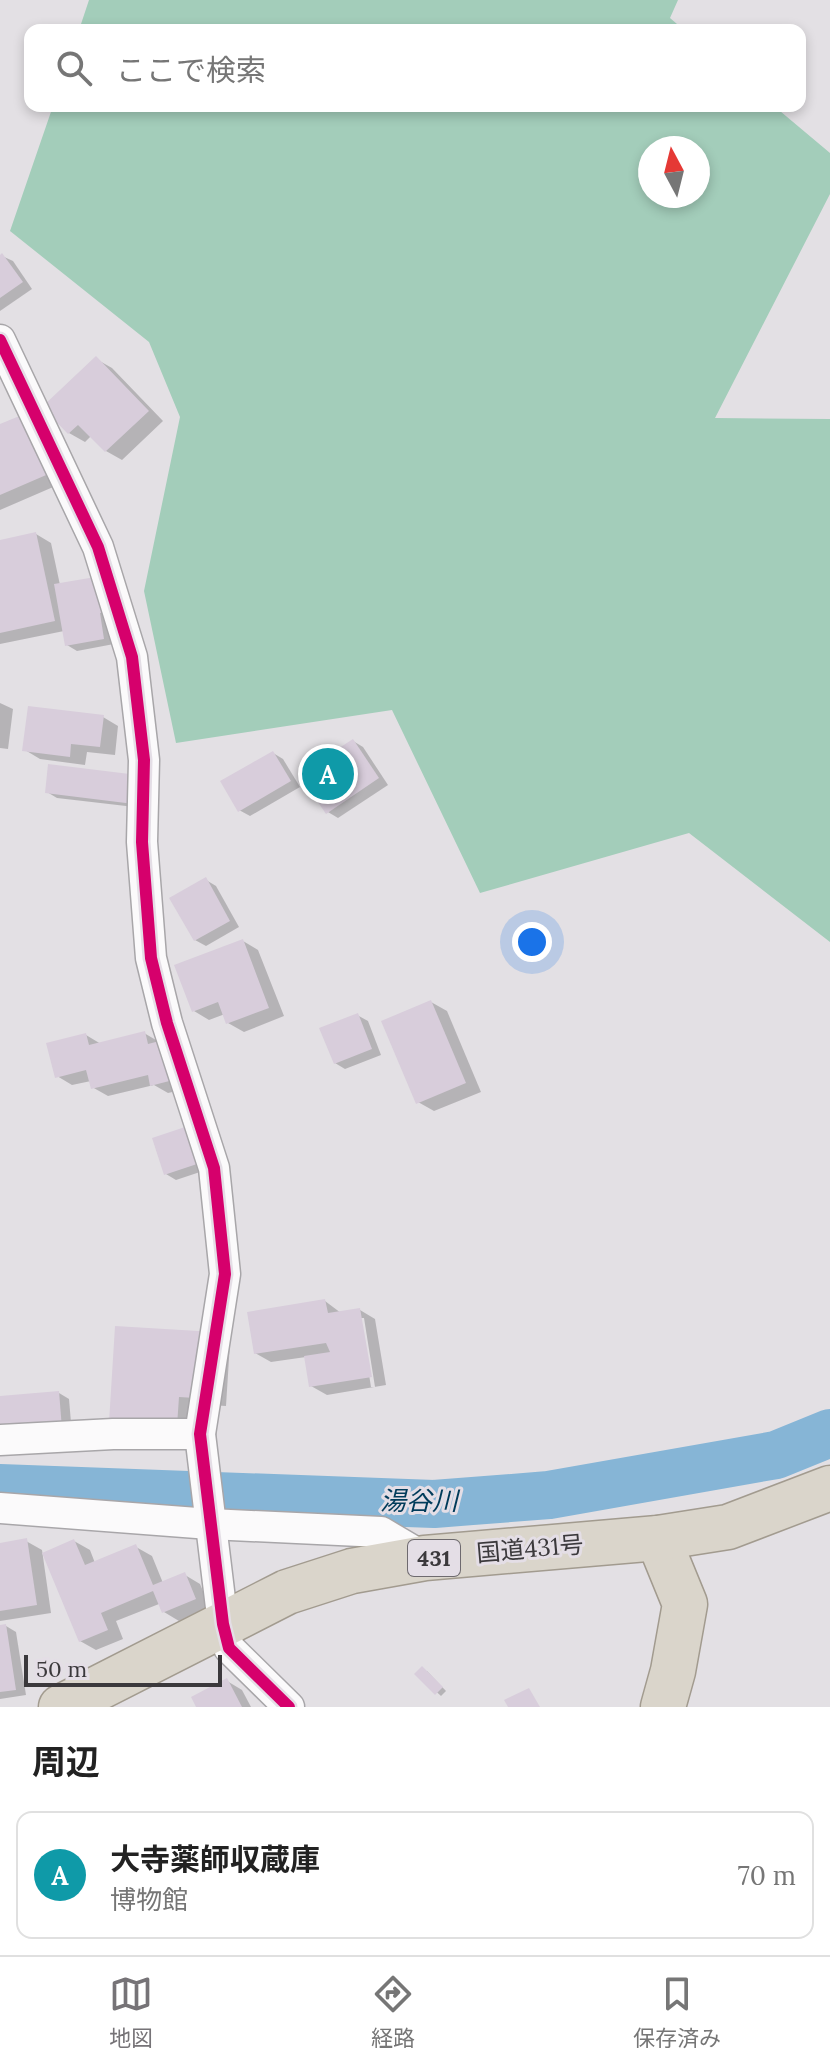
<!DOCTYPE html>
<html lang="ja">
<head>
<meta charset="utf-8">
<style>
  body { margin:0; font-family:Lora,"Noto Sans JP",serif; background:#f6f6f6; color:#222 }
  .compass { position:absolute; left:638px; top:136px; width:72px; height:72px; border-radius:50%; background:#fff; box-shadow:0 4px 12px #0003; rotate:353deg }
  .scale { position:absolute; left:24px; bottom:20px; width:198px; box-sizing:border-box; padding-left:8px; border:4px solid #3b393c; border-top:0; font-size:22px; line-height:28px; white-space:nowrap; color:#3b393c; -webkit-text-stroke:6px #e4dee6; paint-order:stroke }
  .you { position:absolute; left:532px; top:942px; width:28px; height:28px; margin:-20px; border:6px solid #fff; border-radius:50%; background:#1a73e8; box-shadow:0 0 0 12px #1a73e833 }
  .badge { display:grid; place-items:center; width:52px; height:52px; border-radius:50%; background:#767377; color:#fff; font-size:26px; font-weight:700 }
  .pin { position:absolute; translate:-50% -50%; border:4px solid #fff; box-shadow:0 2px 8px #0006 }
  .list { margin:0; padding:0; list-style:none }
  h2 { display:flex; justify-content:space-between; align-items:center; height:104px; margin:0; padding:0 32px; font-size:34px }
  h2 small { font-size:26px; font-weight:400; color:#767676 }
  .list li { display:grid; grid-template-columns:52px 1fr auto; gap:24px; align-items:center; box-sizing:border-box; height:128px; margin:0 16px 16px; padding:0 16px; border:2px solid #e0e0e0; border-radius:16px }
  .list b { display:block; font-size:30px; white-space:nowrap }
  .list p { margin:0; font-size:26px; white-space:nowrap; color:#767676 }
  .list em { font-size:26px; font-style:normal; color:#767676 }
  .icon { flex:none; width:44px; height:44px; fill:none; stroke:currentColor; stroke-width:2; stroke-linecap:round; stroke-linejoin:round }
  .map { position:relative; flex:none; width:830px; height:1707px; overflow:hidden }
  .search { position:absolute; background:#fff; box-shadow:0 4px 12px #0003; left:24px; right:24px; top:24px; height:88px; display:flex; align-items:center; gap:20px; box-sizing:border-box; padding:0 28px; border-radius:16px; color:#767676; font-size:30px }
  .sheet { height:248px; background:#fff }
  nav { display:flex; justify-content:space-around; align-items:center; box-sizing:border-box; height:112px; border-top:2px solid #e0e0e0; background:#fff; font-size:22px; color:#767676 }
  nav a { display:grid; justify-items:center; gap:4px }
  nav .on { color:#767377 }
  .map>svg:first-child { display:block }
  .forest { fill:#a3cdba; fill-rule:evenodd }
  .shadow { fill:#0003; fill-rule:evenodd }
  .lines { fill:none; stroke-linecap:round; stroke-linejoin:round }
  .river { stroke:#86b5d6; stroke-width:48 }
  .building { fill:#d8cddb }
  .minor-casing { stroke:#a8a6a9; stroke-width:33 }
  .trunk-casing { stroke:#a29b8f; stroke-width:47 }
  .minor { stroke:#fbfafb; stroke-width:30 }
  .trunk { stroke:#dad5cb; stroke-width:44 }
  .cycleway-casing { stroke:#e4dee6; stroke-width:17 }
  .cycleway { stroke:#d6006c; stroke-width:12 }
  .labels { text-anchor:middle; stroke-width:6; stroke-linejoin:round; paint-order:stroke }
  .shield { fill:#e4dee6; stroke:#6e6a6f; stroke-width:2 }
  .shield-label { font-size:22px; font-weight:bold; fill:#3b393c }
  .street-label { font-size:24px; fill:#3b393c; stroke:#e4dee6 }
  .water-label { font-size:26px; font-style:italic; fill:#003b5a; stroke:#e4dee6 }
</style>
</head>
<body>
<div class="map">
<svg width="830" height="1707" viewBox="0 0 830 1707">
  <rect width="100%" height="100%" fill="#e3e0e4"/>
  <g class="forest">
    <polygon points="89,0 678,0 670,18 684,30 79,30"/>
    <path d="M53 106H774L830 153V194L715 418 830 419V942L689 833 480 893 392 710 176 743 144 591 180 417 149 342 10 231ZM650 148H698V196H650Z"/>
  </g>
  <g class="shadow">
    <polygon points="2,256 13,261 32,289 0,311 0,257"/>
    <polygon points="96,359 112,368 163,421 122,460 106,451 92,435 85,442 69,433"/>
    <polygon points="0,427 74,478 0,510"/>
    <polygon points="36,534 51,543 60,585 107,577 114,644 77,651 67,645 64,631 0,644 0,542"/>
    <polygon points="0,703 13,709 8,749 0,748"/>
    <polygon points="103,717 118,726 115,755 87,752 85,765 40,759 25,750"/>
    <polygon points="353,741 363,747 388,785 338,818 328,812"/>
    <polygon points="273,753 283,759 300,787 250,816 239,810"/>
    <polygon points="145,778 152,809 57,798 47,792"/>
    <polygon points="206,880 216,886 239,927 206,946 195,940"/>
    <polygon points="243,941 258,950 284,1016 244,1032 228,1023 225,1014 209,1020 194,1011"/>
    <polygon points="431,1002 447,1011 481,1092 434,1111 418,1102"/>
    <polygon points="357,1015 368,1021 381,1055 345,1069 335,1063"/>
    <polygon points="144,1033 161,1043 199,1086 168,1093 154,1085 108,1096 92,1087 91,1081 72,1085 57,1076 86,1035 101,1044"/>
    <polygon points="154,1139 224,1164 176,1180 166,1174"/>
    <path d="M325 1301 341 1313 360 1310 375 1319 386 1385 327 1395 311 1386 306 1357 271 1362 255 1353ZM360 1318H364L375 1387H371Z"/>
    <polygon points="214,1334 230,1343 226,1406 194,1404 192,1434 126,1430"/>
    <polygon points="59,1393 69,1399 72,1434 0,1398"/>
    <polygon points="26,1541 42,1550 51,1613 0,1621 0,1545"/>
    <polygon points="74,1541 90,1550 95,1563 136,1547 152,1556 163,1583 185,1575 200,1584 210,1608 179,1621 164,1612 159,1604 116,1621 123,1639 96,1650 80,1641"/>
    <polygon points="6,1626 16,1632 26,1695 0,1699 0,1627"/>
    <polygon points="427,1671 446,1691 441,1696 417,1674"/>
    <polygon points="227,1681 242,1690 251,1707 198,1707"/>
  </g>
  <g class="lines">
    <polyline class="river" points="0,1488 434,1504 549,1495 776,1455 830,1433"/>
  </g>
  <g class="building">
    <polygon points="2,253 23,282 0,298 0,255"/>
    <polygon points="96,356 149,411 105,452 78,425 68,434 42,407"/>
    <polygon points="34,410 60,469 0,495 0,424"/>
    <polygon points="36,532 55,621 0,633 0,540"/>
    <polygon points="107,575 113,610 100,613 104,639 65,646 54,584"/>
    <polygon points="28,706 104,715 100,747 71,744 70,757 22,751"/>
    <polygon points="353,739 379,778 326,814 299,774"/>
    <polygon points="273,751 291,781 238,812 220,781"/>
    <polygon points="48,764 146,776 142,805 45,793"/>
    <polygon points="206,877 230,921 194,941 169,898"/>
    <polygon points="243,939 269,1008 226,1024 218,1002 192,1012 174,965"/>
    <polygon points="431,1000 466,1083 416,1104 381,1021"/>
    <polygon points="358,1013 372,1049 334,1064 319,1028"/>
    <polygon points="145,1031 148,1044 175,1037 185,1077 150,1086 148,1075 91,1089 86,1070 55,1078 46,1043 86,1033 89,1045"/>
    <polygon points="203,1121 215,1158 164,1175 152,1138"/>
    <polygon points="325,1299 328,1313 360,1308 372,1377 309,1387 304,1356 330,1352 326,1343 254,1354 247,1312"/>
    <polygon points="115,1326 215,1332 211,1399 179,1397 177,1426 109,1422"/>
    <polygon points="59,1391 62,1429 0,1434 0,1396"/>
    <polygon points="27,1538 37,1605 0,1611 0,1543"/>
    <polygon points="74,1539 85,1565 136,1544 153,1585 185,1572 196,1599 162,1613 153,1591 101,1613 108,1630 79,1642 42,1553"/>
    <polygon points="6,1624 16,1690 0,1692 0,1625"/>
    <polygon points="422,1666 443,1687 435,1695 414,1674"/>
    <polygon points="227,1678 242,1707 196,1707 191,1697"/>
    <polygon points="529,1688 540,1707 508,1707 504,1700"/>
  </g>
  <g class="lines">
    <g class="minor-casing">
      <g id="minor">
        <polyline points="0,340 98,547 132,657 144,760 142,842 151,958 167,1023 214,1168 225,1274 200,1434 223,1624 229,1648 289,1707"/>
        <polyline points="0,1440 113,1434 200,1434"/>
        <polyline points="0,1508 210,1524 381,1532 425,1558"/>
      </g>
    </g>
    <g class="trunk-casing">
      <g id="trunk">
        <polyline points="658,1538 685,1604 673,1671 663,1707"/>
        <polyline points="61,1707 287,1592 352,1571 425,1558 658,1538 728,1527 830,1488"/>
      </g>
    </g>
    <use href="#minor" class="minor"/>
    <use href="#trunk" class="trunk"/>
    <g class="cycleway-casing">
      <polyline id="cycleway" points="0,340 98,547 132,657 144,760 142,842 151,958 167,1023 214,1168 225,1274 200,1434 223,1624 229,1648 289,1707"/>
    </g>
    <use href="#cycleway" class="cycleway"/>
  </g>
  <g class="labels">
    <rect class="shield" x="408" y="1540" width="52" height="36" rx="6"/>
    <g class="shield-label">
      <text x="434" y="1566">431</text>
    </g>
    <g class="street-label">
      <text transform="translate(530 1549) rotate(-5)" y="8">国道431号</text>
    </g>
    <g class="water-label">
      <text x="419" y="1510">湯谷川</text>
    </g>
  </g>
</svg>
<svg class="compass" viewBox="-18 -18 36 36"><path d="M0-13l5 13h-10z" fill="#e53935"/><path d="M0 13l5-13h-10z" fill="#767676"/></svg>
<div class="scale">50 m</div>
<div class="you"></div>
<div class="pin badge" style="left:328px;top:774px;background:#0f9aa8">A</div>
<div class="search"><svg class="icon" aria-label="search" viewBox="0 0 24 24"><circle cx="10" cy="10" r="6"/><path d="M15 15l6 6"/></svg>ここで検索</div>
</div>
<section class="sheet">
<h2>周辺<small></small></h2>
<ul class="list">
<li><span class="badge" style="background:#0f9aa8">A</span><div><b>大寺薬師収蔵庫</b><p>博物館</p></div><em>70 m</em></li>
</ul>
</section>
<nav>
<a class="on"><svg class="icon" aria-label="map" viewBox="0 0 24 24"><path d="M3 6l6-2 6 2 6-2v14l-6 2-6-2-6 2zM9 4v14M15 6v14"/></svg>地図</a>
<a><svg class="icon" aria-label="directions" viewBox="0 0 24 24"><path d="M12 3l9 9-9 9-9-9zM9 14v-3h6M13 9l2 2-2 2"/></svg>経路</a>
<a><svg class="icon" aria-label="saved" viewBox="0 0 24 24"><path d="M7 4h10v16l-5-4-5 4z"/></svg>保存済み</a>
</nav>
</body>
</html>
